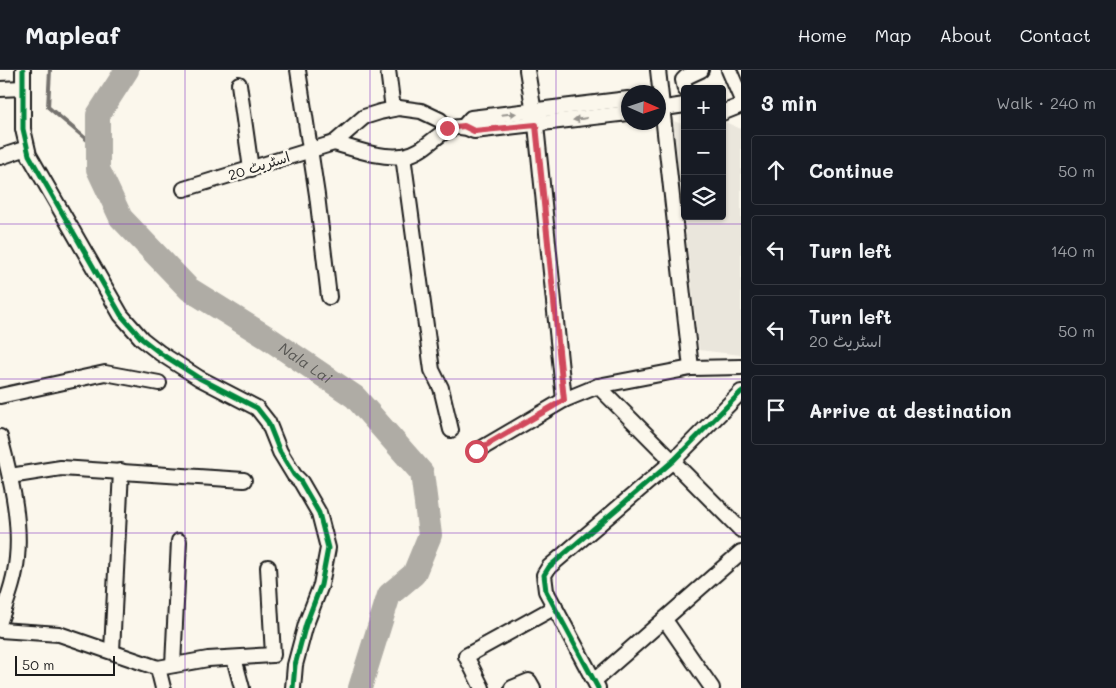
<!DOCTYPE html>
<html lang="en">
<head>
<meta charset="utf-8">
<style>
  body { margin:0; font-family:Mali,"Playpen Sans Arabic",sans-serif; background:#20242c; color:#f1f3f6 }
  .controls { position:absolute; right:15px; top:15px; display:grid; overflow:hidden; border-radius:5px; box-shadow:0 1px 4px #0004 }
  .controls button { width:45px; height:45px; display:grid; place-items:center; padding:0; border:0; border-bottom:1px solid #363941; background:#171b24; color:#f1f3f6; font:25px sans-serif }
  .compass { position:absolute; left:621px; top:15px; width:45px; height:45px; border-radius:50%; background:#171b24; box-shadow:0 1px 4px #0004; rotate:93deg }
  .scale { position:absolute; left:15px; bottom:12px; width:100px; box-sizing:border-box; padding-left:5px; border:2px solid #1c1c1c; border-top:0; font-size:14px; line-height:18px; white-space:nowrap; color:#1c1c1c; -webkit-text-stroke:4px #fbf7ec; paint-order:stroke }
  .stop { position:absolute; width:15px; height:15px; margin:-11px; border:4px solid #d1495b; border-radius:50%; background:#fff }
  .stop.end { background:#d1495b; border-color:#fff; box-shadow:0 1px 5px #0008 }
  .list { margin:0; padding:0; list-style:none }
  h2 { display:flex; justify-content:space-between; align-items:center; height:65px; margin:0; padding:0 20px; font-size:21px }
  h2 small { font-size:16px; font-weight:400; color:#9ea1a6 }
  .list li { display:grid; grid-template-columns:32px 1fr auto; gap:15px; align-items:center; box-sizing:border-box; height:70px; margin:0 10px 10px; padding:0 10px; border:1px solid #363941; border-radius:5px }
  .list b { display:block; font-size:19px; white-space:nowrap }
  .list p { margin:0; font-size:16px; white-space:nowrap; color:#9ea1a6 }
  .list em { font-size:16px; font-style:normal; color:#9ea1a6 }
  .icon { flex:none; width:28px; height:28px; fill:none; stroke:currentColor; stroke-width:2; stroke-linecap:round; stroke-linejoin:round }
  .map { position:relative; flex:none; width:741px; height:618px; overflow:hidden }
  header { display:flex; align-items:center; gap:30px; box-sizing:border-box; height:70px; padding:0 25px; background:#171b24; border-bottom:1px solid #363941 }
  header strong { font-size:24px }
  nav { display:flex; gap:28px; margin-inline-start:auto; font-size:18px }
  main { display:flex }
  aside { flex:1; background:#171b24 }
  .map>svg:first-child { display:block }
  .built { fill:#eae6dc }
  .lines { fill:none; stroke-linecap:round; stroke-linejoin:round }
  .stream { stroke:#74726e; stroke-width:4 }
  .river { stroke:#afaca5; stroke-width:24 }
  .street-casing { stroke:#1c1c1c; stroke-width:18 }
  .street { stroke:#fbf7ec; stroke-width:14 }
  .cycleway-casing { stroke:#fbf7ec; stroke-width:8 }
  .cycleway { stroke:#00873e; stroke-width:5 }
  .oneway { fill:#97948e }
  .route { stroke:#d1495b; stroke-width:6 }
  .grid { fill:none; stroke:#7b2cbf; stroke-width:1; stroke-opacity:0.55 }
  .labels { text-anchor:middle; stroke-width:5; stroke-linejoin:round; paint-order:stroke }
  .street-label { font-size:14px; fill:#1c1c1c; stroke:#fbf7ec }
  .water-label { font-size:15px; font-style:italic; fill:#575653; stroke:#fbf7ec }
</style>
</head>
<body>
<header>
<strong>Mapleaf</strong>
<nav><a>Home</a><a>Map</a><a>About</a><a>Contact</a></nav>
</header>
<main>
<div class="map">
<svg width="741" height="618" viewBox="0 0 741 618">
  <rect width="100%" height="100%" fill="#fbf7ec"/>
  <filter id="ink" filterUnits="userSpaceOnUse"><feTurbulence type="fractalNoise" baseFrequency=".02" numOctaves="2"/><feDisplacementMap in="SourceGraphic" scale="10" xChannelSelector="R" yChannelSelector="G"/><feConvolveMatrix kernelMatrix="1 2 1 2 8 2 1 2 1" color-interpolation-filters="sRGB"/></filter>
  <g filter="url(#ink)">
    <polygon class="built" points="673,51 685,55 685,146 722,146 722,55 725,52 741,59 741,285 699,280"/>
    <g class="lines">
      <polyline class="stream" points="50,0 48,37 98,79"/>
      <path class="river" id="s1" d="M127 0 98 45V99L121 148 189 219 268 268 355 327 422 403 430 465 414 504 389 525 360 618"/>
      <g class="street-casing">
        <g id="street">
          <polyline points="23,0 23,59 29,85 121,245 142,269 160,283 199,308 257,338 268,352 280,382 294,405 301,412 319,443 328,478 321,515 306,554 295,595 293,618"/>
          <polyline points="298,0 317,125 329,227"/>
          <polyline points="388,0 393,39"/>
          <polyline points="527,0 536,55 564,330"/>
          <polyline points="658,0 691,298"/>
          <polyline points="729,0 741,28"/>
          <polyline points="239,14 251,99"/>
          <polyline points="0,19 23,18"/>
          <polyline points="685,19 683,10 686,7 701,0"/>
          <polyline points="658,39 685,35"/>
          <polyline points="722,43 737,37 741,33"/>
          <polyline points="464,56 471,48 628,29"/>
          <path d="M334 73C355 79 381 89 403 86 433 82 443 45 474 61L628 43"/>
          <polyline points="403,86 432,300 441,318 451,360"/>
          <polyline points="0,87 27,78"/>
          <polyline points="184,119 334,73 364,47 380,42 399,38 421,41 440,50 447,58"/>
          <polyline points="598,316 741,460"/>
          <polyline points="0,326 105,303 159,313"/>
          <path d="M0 367C10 405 21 448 17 488 15 510 7 530 0 551"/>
          <polyline points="477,381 564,330 598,316 691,298 741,297"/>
          <polyline points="10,406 61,398 244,410"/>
          <polyline points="665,550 712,618"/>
          <polyline points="0,560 59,564 158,598 208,589 273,585 268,497"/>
          <polyline points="112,581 121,401"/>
          <polyline points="234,588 242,618"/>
          <polyline points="173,595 179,471"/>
          <polyline points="158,598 163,618"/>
          <polyline points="595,610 741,482"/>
          <polyline points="482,618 466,586 555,537"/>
          <polyline points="512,618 529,611 533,618"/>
          <polyline points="598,618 546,521 544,505 549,497 674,390 741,322"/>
        </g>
      </g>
      <use href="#street" class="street"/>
      <g class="cycleway-casing">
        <g id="cycleway">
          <polyline points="23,0 23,59 29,85 121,245 142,269 160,283 199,308 257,338 268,352 280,382 294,405 301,412 319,443 328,478 321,515 306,554 295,595 293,618"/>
          <polyline points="598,618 546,521 544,505 549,497 674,390 741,322"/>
        </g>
      </g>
      <use href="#cycleway" class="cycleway"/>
    </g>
    <defs><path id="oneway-solid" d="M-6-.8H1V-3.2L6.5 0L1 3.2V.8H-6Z" transform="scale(1.25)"/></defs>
    <g class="oneway">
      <use href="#oneway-solid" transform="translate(509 44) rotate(-6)"/>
      <use href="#oneway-solid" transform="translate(580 49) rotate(172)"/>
    </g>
  </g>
  <g class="lines" filter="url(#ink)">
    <polyline class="route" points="447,58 464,56 474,61 536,55 564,330 476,381"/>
  </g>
  <path class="grid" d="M185 0V618M370 0V618M556 0V618M0 154H741M0 309H741M0 463H741"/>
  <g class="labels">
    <g class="street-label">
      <text transform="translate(259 96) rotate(-18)" y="5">اسٹریٹ 20</text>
    </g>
    <g class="water-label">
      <text dy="5" stroke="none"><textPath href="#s1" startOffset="398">Nala Lai</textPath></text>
    </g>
  </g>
</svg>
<div class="controls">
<button>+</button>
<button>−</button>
<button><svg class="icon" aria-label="layers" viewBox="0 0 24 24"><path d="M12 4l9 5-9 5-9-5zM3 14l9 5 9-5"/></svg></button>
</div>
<svg class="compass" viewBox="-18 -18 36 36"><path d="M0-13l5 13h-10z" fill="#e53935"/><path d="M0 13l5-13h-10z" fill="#9ea1a6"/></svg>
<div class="scale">50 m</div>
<div class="stop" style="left:476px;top:381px"></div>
<div class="stop end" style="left:447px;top:58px"></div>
</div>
<aside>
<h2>3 min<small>Walk · 240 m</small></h2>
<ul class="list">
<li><svg class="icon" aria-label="ahead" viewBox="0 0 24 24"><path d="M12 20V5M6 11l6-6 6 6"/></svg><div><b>Continue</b></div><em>50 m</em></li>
<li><svg class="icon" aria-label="left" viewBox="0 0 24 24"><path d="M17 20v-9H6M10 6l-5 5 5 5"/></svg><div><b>Turn left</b></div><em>140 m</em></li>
<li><svg class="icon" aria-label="left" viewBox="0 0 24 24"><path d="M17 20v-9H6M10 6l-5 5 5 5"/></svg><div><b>Turn left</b><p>اسٹریٹ 20</p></div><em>50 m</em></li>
<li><svg class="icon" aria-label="arrive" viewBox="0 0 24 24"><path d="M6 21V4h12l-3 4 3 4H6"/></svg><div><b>Arrive at destination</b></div></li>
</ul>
</aside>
</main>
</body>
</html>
